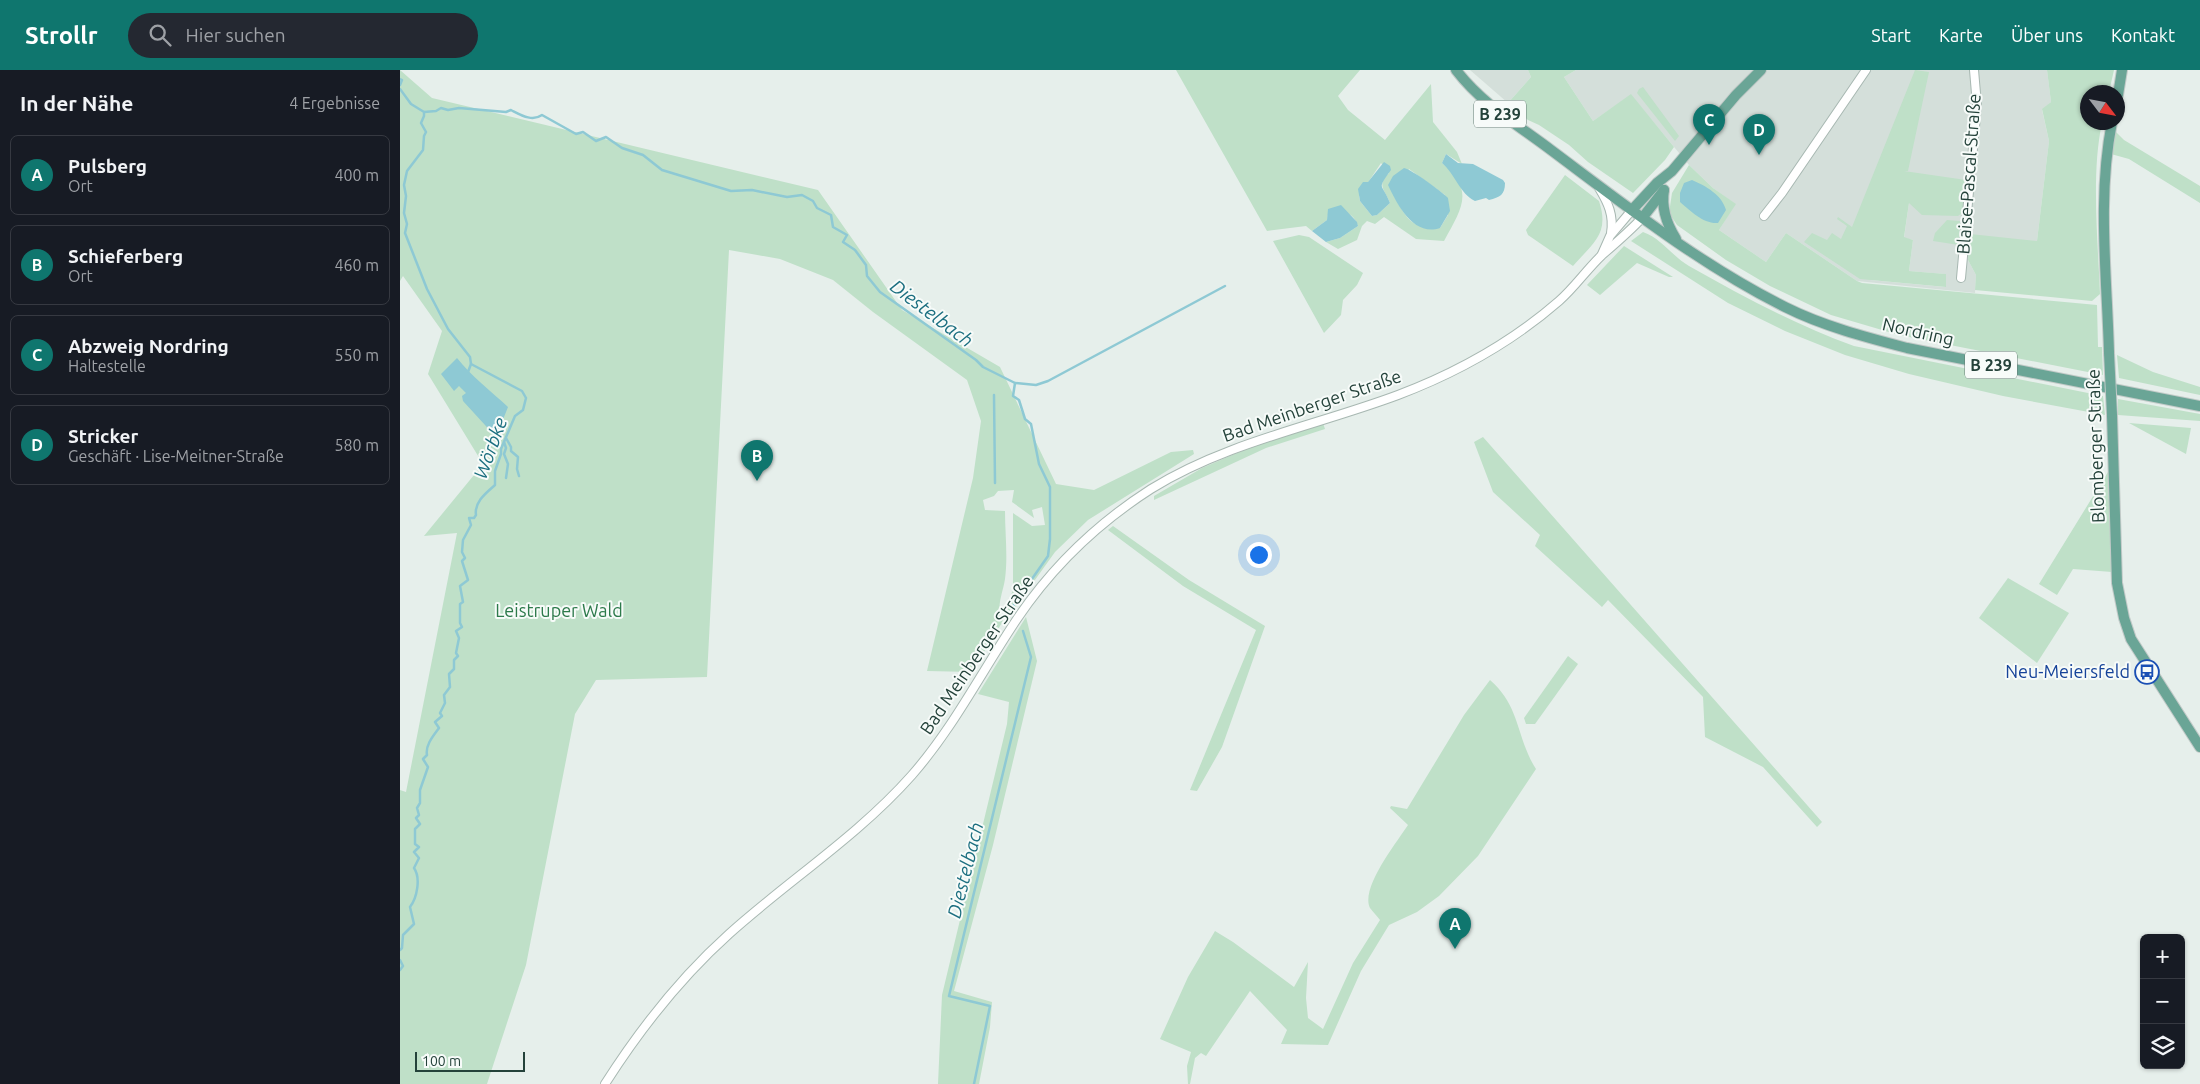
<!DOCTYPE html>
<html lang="de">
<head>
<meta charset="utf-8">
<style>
  body { margin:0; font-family:Ubuntu,sans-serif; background:#242831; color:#f1f3f6 }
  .controls { position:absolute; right:15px; bottom:15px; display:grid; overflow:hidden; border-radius:8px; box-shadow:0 1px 4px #0004 }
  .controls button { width:45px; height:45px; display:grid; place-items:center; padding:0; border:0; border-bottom:1px solid #363941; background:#171b24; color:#f1f3f6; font:25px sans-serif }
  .compass { position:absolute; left:1680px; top:15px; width:45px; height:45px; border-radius:50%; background:#171b24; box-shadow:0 1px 4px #0004; rotate:122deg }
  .scale { position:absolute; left:15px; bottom:12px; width:110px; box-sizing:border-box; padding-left:5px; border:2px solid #24423a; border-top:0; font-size:14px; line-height:18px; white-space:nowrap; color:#24423a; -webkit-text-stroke:4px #f7fbf9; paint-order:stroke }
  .you { position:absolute; left:858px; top:484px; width:18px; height:18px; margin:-12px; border:4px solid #fff; border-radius:50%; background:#1a73e8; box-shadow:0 0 0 8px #1a73e833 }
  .badge { display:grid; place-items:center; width:32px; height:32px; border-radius:50%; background:#0f766e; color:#fff; font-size:16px; font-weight:700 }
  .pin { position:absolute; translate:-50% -41px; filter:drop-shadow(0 1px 2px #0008) }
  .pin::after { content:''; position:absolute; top:26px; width:18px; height:15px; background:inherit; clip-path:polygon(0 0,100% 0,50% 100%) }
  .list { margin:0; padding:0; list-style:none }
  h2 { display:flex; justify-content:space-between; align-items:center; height:65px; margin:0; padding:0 20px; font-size:21px }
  h2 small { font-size:16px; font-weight:400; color:#9ea1a6 }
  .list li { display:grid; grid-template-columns:32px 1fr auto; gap:15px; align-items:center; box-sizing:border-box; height:80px; margin:0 10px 10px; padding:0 10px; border:1px solid #363941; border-radius:8px }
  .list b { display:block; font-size:19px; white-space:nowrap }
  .list p { margin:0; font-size:16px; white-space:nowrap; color:#9ea1a6 }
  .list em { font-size:16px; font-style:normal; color:#9ea1a6 }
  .icon { flex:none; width:28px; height:28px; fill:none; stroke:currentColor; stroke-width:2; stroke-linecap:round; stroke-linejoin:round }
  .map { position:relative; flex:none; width:1800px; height:1014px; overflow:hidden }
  header { display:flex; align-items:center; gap:30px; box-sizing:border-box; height:70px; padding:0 25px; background:#0f766e; color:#fff }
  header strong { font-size:24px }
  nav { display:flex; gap:28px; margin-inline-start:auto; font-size:18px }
  .search { width:350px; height:45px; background:#242831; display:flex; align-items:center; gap:12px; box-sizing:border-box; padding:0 18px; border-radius:28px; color:#9ea1a6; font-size:19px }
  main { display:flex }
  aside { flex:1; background:#171b24 }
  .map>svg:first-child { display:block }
  .built { fill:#d4dfda; fill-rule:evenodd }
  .green { fill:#bfe0c8; fill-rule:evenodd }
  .water { fill:#8ec9d4 }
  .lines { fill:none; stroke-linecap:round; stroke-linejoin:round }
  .stream { stroke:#8ec9d4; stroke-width:2.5 }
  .minor-casing { stroke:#a8b8b2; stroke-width:10 }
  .major-casing { stroke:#c2cac8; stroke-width:12 }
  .minor { stroke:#fff; stroke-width:8 }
  .major { stroke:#6aa596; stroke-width:10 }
  .major-bridge-casing { stroke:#c2cac8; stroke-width:12; stroke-linecap:butt }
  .major-bridge { stroke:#6aa596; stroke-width:10 }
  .labels { text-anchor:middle; stroke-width:4; stroke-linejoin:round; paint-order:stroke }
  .shield { fill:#f7fbf9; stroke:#637a73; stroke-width:1 }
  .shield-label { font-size:16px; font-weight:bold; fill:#24423a }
  .street-label { font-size:18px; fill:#24423a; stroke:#f7fbf9 }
  .park-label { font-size:18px; fill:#2d7a4b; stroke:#f7fbf9 }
  .transit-label { font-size:18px; fill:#164399; stroke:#f7fbf9; text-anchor:end }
  .water-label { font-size:19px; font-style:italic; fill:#1c6f80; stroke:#f7fbf9 }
</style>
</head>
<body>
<header>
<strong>Strollr</strong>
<div class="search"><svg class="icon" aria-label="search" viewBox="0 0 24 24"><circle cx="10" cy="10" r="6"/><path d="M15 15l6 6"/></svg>Hier suchen</div>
<nav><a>Start</a><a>Karte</a><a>Über uns</a><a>Kontakt</a></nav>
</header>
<main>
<aside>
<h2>In der Nähe<small>4 Ergebnisse</small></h2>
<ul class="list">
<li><span class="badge">A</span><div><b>Pulsberg</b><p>Ort</p></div><em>400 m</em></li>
<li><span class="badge">B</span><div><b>Schieferberg</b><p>Ort</p></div><em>460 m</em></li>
<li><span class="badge">C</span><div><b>Abzweig Nordring</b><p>Haltestelle</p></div><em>550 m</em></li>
<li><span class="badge">D</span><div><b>Stricker</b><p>Geschäft · Lise-Meitner-Straße</p></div><em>580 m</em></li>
</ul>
</aside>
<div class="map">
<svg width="1800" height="1014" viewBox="0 0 1800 1014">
  <rect width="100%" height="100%" fill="#e6efeb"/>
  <g class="built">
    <polygon points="1070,0 1128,0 1131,7 1108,33"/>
    <path d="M1176 0H1647L1651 32 1642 40 1649 71 1637 171 1568 190 1576 205 1575 223 1457 211 1386 163 1366 192 1319 160 1335 134 1313 118 1289 95 1231 25 1193 51 1164 7ZM1500 101 1509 133 1504 168 1513 170 1509 201 1545 204V217L1470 210Z"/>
  </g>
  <g class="green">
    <path d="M0 0 32 28 418 120 502 240 600 297 656 414 694 420 771 382 793 380 794 384 688 450 655 482 612 542 607 539 613 519V443L632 456 645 455 642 437 632 440 634 448 612 432 614 420 598 421 594 426 583 430 585 440 605 441C605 463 608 487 605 509 603 523 595 538 603 551L572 602 527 601 573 408 581 351 567 310 473 242 433 210 380 189 329 180 307 607 196 610 175 644 126 895 87 1014H0V720L6 722 57 463 24 466 83 394 28 304 42 261 3 206 0 211Z"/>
    <path d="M776 0H960L938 26 948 40 985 70 1031 14 1033 52 1057 82 1062 94 1046 84 1042 93C1076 121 1061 139 1044 171L1016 169 984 147 975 154 967 151 962 156 957 170 938 179 926 172 940 168 958 156C953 141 942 141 929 139L927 150 912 161 906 156 867 161ZM981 93 989 103C976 115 985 120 990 133L977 145 972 146 960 131 959 126ZM1009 99 1045 125 1048 145 1040 158C1010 158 1008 150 994 126Z"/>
    <polygon points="1128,0 1176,0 1164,7 1193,51 1231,24 1274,77 1265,90 1233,123 1188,92 1169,75 1139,55 1128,50 1108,33 1131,7"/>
    <polygon points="1515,0 1529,2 1508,101 1504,101 1566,110 1563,142 1558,146 1522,145 1509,133 1504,167 1513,170 1509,201 1546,204 1546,217 1460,209 1404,172 1412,163 1427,170 1432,163 1441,169 1447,156 1437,149 1438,147 1452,157"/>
    <path d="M1647 0H1714L1709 22H1688V52L1702 53C1691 103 1698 172 1700 224L1692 231 1575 220 1576 205 1568 190 1570 164 1637 171 1649 71 1642 39 1651 32Z"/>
    <polygon points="1243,17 1279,66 1275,71 1237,23 1239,19"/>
    <polygon points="1716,62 1724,70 1800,116 1800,133 1729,89 1711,84"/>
    <polygon points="1289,95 1313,118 1336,134 1319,160 1366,192 1386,163 1457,211 1462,213 1697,235 1698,277 1702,277 1703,305 1499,265 1431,245 1370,216 1326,190 1277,155 1269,143 1272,123"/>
    <path d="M1165 105 1199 131C1210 164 1193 173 1173 196L1128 165 1126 160Z"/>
    <polygon points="1547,150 1560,151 1559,175 1533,171 1535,163"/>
    <path d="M1243 162C1261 168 1272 186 1289 196 1342 226 1396 255 1454 276L1703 326 1705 345 1603 326 1509 304 1445 285 1385 261 1328 233 1231 171Z"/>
    <polygon points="899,165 909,167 963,203 957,215 943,230 941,245 924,263 873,171"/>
    <polygon points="1224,176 1273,207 1269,207 1237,193 1200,225 1187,215"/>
    <polygon points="1717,285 1753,302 1800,317 1800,325 1719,308"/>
    <polygon points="1718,329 1800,344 1800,351 1718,345"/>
    <polygon points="923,353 925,359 866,378 754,430 754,426 802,398 851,377"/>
    <polygon points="1729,353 1791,358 1786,384"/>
    <polygon points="1083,367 1422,752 1417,757 1363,697 1305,667 1303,627 1208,530 1202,537 1135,476 1140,465 1093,422 1074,372"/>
    <polygon points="1708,402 1712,502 1673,499 1657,525 1639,514"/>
    <polygon points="713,456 789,510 865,556 822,677 797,721 790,720 856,560 783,516 708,460"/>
    <polygon points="1608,508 1669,543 1637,593 1579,548"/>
    <polygon points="626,547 637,591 593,775 554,921 592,932 590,957 579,1014 538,1014 542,925 607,654 609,632 578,624"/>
    <polygon points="1168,586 1178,594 1135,654 1126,654 1124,648"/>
    <path d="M1090 610C1121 637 1116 668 1136 699L1078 786 1039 826 1017 842 989 855 961 901 928 975 881 974 887 960 850 921 806 986 801 983 795 988 790 1014H788L787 996 791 982 760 969 788 907 815 861 833 872 894 917 908 892 906 928 908 948 923 959 953 893 980 850C977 846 973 842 970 838 960 818 997 772 1008 755L990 738 991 736 1007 739 1064 645Z"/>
  </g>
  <g class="water">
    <path d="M1046 84 1058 93 1073 94 1103 110 1105 113C1105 125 1100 127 1089 130L1086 128 1075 131C1060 124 1055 104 1042 93Z"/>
    <path d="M984 92 990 96 991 100C976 121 982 112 990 133L977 145 972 146 960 131 958 119 963 112H968Z"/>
    <path d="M1004 98C1011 99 1041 121 1048 128L1050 141 1040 158C1013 167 997 134 988 115L993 106Z"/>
    <path d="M1292 110C1306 116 1322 125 1326 140L1318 153C1303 154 1291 141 1280 132V123L1284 113Z"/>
    <polygon points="941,135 957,152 958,156 940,168 926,172 912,161 927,150 928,139"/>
    <path d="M57 288C71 306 91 321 108 337L96 367 63 331 62 326 66 323 59 316 54 321 41 304Z"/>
  </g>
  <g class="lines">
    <g class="stream">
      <polyline points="0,9 2,10 0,15"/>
      <path d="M0 19 11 34 24 42V46L21 53 26 62 24 66 23 80 7 101 4 115 6 126 4 143 7 154 5 163 27 219 48 259 70 287 71 294 122 321 126 328 123 340 115 346 101 379V384L95 401V415C86 423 74 432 76 445L74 448H69L71 455 63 470 62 482 65 488 62 491 68 510 60 516 63 532 60 534V553L62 557 56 561 59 568 56 583 58 586 54 590V599L49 604 50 617 44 625 45 633 40 643 42 646 35 652 39 658C34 665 25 675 27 685L23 689 28 697 20 720V733L17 738 19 745 16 748 20 754 15 759V774L19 777 14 782 19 788 14 798C21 808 17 828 10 837L14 854 3 865 2 878 0 880"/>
      <path d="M24 42 36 41 41 38 48 40 59 38 106 42 111 40C121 45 132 52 142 45L176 64 183 62 196 71 206 67 222 78 243 85 262 100 331 121 352 120 387 127 402 125 413 131 417 138 431 145 433 157 447 165 443 172 455 180 466 195 467 206 480 222 576 290 583 297 615 313 613 326 619 330 625 349 631 354 639 394 650 417V469L648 486 613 536"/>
      <polyline points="68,302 71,294"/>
      <polyline points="615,313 636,315 648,311 825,216"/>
      <polyline points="594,325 595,413"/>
      <polyline points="106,368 111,377 111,381 118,387 117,399 119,406"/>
      <polyline points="104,372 106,378 104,384 108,394 106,408"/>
      <polyline points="0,890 3,896 0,900"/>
      <polyline points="574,1014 590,936 549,926 631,587 623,561"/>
    </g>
    <g class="minor-casing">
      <g id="minor">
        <path d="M1199 118C1208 133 1214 145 1211 163"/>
        <polyline points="1364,146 1382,123 1466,0"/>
        <polyline points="1202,184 1210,166 1232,140"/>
        <polyline points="1561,208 1577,35 1574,0"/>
        <path d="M205 1014C240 959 280 908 329 864 389 810 458 766 512 705 554 657 582 601 617 549 652 497 698 453 751 419 827 372 915 356 998 325 1056 303 1112 272 1159 231 1175 217 1187 199 1202 185 1216 173 1230 161 1243 147"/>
      </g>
    </g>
    <g class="major-casing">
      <g id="major">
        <path d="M1056 0C1082 34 1118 55 1151 80 1226 136 1301 195 1385 237 1423 256 1465 267 1507 278L1800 336"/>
        <polyline points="1718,25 1722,0"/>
        <path d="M1264 120C1261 138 1266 153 1276 169"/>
        <polyline points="1232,140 1257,113 1272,101 1336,25 1361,0"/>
        <polyline points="1243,147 1264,120"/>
        <path d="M1709 283C1707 206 1697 128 1712 52"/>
        <polyline points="1712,345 1717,513 1724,548 1731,569 1800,677"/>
      </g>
    </g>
    <use href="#minor" class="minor"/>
    <use href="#major" class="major"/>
    <g class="major-bridge-casing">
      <polyline id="major-bridge" points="1709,283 1712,345"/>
    </g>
    <use href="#major-bridge" class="major-bridge"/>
  </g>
  <defs>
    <g id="bus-ring" transform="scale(1.25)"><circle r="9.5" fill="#f7fbf9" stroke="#1a4fb4" stroke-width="1.5"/><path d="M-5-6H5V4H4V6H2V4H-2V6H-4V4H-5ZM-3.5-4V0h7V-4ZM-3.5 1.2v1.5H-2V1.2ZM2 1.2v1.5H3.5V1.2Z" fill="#1a4fb4"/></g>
  </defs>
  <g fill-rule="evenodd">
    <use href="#bus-ring" x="1747" y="602"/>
  </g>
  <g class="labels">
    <g class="shield">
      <rect x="1074" y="30.5" width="52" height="27" rx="4"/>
      <rect x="1565" y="281.5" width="52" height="27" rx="4"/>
    </g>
    <g class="shield-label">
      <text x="1100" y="50">B 239</text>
      <text x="1591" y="301">B 239</text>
    </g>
    <g class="street-label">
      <text transform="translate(1569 104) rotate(-86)" y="6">Blaise-Pascal-Straße</text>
      <text transform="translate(1518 262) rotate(13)" y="6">Nordring</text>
      <text transform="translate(912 336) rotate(-19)" y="6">Bad Meinberger Straße</text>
      <text transform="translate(1696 376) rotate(-92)" y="6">Blomberger Straße</text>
      <text transform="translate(577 585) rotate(-56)" y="6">Bad Meinberger Straße</text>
    </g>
    <g class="park-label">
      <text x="159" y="547">Leistruper Wald</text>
    </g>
    <g class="transit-label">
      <text x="1730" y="608">Neu-Meiersfeld</text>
    </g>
    <g class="water-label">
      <text transform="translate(532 243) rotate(37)" y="7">Diestelbach</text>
      <text transform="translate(90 378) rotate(-70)" y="7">Wörbke</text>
      <text transform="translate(565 800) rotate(-76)" y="7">Diestelbach</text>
    </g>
  </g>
</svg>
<div class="controls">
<button>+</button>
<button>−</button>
<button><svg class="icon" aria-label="layers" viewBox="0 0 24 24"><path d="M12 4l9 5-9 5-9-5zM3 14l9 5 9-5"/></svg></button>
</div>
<svg class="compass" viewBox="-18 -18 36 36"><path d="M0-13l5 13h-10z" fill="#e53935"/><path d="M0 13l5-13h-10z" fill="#9ea1a6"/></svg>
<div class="scale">100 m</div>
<div class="you"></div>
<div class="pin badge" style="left:1055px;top:879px">A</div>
<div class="pin badge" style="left:357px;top:411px">B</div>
<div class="pin badge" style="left:1309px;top:75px">C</div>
<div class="pin badge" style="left:1359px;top:85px">D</div>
</div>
</main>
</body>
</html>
